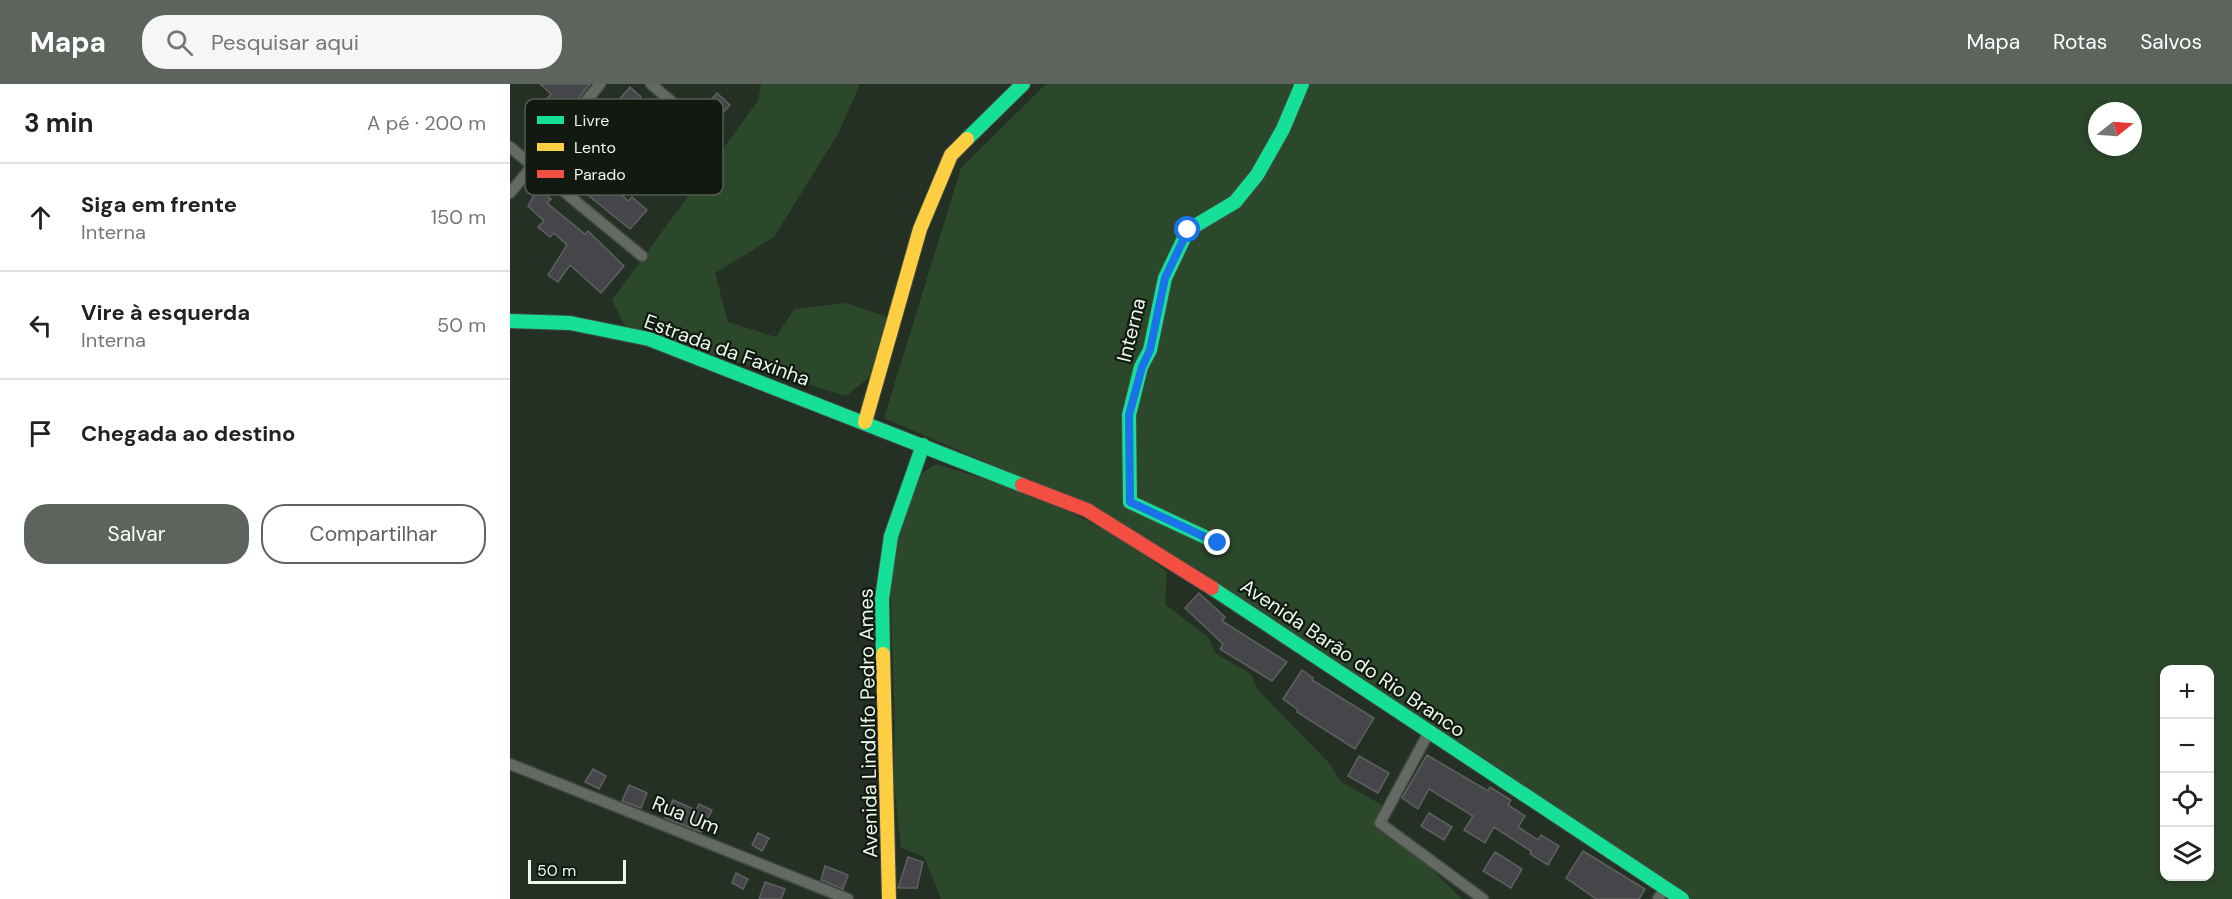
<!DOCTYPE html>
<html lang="pt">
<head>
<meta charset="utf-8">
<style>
  body { margin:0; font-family:"DM Sans",sans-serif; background:#f6f6f6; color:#222 }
  .controls { position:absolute; right:18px; bottom:18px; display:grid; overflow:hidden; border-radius:12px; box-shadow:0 3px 9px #0003 }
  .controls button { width:54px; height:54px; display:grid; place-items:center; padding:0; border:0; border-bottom:2px solid #e0e0e0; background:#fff; color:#222; font:30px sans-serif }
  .compass { position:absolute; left:1578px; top:18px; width:54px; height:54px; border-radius:50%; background:#fff; box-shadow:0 3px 9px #0003; rotate:73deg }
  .scale { position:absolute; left:18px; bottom:15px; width:98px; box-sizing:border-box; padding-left:6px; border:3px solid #ecf8eb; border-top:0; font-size:16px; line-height:21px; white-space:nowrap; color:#ecf8eb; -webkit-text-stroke:4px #111910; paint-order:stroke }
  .stop { position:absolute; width:18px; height:18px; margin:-14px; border:4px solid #1a73e8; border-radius:50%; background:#fff }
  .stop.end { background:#1a73e8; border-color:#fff; box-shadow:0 2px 6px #0008 }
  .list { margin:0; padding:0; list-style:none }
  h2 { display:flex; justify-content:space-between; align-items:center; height:78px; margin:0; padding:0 24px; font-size:26px }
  h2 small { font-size:20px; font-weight:400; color:#767676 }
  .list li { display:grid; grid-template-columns:39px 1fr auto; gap:18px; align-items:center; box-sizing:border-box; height:108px; padding:0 24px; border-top:2px solid #e0e0e0 }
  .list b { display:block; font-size:22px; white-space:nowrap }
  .list p { margin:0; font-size:20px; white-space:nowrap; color:#767676 }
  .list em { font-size:20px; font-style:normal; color:#767676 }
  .actions { display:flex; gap:12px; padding:18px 24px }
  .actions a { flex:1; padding:14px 0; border:2px solid #5d635d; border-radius:24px; text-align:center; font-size:21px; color:#5d635d }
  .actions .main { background:#5d635d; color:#fff }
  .icon { flex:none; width:33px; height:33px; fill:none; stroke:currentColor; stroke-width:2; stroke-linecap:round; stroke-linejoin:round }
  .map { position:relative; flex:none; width:1722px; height:815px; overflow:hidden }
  header { display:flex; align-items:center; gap:36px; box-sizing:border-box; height:84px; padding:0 30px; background:#5d635d; color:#fff }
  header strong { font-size:28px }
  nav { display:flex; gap:33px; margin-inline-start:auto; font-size:21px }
  .search { width:420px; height:54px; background:#f6f6f6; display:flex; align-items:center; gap:15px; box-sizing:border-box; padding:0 21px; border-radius:24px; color:#767676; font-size:22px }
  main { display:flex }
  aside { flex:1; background:#fff }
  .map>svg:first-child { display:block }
  .green { fill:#2c482b; fill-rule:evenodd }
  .building { fill:#46464a; stroke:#5e6061; stroke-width:1.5 }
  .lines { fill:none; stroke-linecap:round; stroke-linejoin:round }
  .street-casing { stroke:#424b42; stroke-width:13 }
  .fast-casing { stroke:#424b42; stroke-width:16 }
  .slow-casing { stroke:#424b42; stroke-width:16 }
  .jam-casing { stroke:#424b42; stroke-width:16 }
  .street { stroke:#656964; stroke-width:10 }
  .fast { stroke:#16e098; stroke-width:14 }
  .slow { stroke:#ffcf43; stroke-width:14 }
  .jam { stroke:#f24e42; stroke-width:14 }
  .route { stroke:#1a73e8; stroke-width:8 }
  .labels { text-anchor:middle; stroke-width:4.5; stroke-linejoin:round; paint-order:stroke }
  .street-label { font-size:20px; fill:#ecf8eb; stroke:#111910 }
  .key { fill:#111910; stroke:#535c52; stroke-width:1.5 }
  .key-label { font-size:16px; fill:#ecf8eb }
</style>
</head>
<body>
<header>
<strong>Mapa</strong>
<div class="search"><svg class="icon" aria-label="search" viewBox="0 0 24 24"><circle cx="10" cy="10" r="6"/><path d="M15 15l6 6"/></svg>Pesquisar aqui</div>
<nav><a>Mapa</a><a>Rotas</a><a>Salvos</a></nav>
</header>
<main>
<aside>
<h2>3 min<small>A pé · 200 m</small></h2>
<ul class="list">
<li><svg class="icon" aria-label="ahead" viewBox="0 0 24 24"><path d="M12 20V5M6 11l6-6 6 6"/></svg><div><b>Siga em frente</b><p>Interna</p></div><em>150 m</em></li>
<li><svg class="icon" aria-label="left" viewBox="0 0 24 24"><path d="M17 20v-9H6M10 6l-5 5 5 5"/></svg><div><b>Vire à esquerda</b><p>Interna</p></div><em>50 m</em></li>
<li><svg class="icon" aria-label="arrive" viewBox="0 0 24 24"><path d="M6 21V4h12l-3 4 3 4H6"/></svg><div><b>Chegada ao destino</b></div></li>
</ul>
<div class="actions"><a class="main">Salvar</a><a>Compartilhar</a></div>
</aside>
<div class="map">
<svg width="1722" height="815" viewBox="0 0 1722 815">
  <rect width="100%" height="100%" fill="#253025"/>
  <g class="green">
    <polygon points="251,0 350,0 328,50 264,153 205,189 218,238 266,253 284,225 337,219 377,233 362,291 336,312 116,244 102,216 248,17"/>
    <path d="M536 0H1722V815H1179L580 423 374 334 451 84ZM1587 27H1623V63H1587ZM1654 586H1700V792H1654Z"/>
    <path d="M426 380C508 404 589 433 657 488L655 520 699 554 705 569 741 590 748 606 819 679 831 698 874 722 864 743 908 772 952 815H431L414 773 391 764 384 697 385 641 380 491 391 429 406 393Z"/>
  </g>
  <g class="building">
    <polygon points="30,0 80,0 62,22 57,18 42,34 30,23 41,10"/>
    <polygon points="120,3 131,13 117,28 140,49 129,62 126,59 94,95 118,117 122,113 137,126 120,145 74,108 77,105 68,98 90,74 67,53 93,20 100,26"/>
    <polygon points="207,9 220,21 206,37 196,28 198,25 195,22"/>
    <polygon points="28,104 41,115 37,119 75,150 78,147 114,182 91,209 60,181 48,198 38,191 57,161 44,149 40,153 28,143 34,137 18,122"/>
    <polygon points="689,509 715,533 712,537 777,578 762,597 710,565 713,560 675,524"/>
    <polygon points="792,586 803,594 802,596 864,634 845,665 787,628 788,626 773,615"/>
    <polygon points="917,671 978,707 980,703 1001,716 998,721 1015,732 1008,743 1028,756 1031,751 1049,762 1038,781 1020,770 1021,767 984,743 975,759 954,746 963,732 919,705 908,725 892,714"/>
    <polygon points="849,672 879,689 868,709 838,692"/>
    <polygon points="83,685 96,692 89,705 75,698"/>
    <polygon points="119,701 137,709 131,724 112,717"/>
    <polygon points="163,716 186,726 189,720 202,726 191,748 155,734"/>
    <polygon points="919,729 942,743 934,756 911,742"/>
    <polygon points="248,749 259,754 252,767 242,761"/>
    <polygon points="1073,767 1135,805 1129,815 1086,815 1056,794"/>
    <polygon points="985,768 1012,785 1001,804 973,787"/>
    <polygon points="398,773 413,778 407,804 388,804"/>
    <polygon points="315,782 338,791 333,805 311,796"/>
    <polygon points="226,789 238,795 233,805 222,799"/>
    <polygon points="255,798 275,805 271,815 249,815"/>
  </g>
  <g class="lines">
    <g class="street-casing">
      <g id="street">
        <polyline points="141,0 204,54"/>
        <polyline points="0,63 132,172"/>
        <polyline points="0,109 90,0"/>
        <polyline points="919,648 870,739 973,815"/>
        <polyline points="0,680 338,815"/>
        <polyline points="1148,815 1155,804"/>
      </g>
    </g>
    <g class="fast-casing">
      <g id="fast">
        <polyline points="457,55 513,0"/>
        <polyline points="0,237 60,239 139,255 512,401"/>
        <polyline points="708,459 620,418 619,331 631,283 640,266 655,194 678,146 725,118 747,91 773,45 792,0"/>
        <polyline points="702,504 1172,815"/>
        <polyline points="373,570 372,515 381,452 413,361"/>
      </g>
    </g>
    <g class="slow-casing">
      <g id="slow">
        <polyline points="355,338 410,145 441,71 457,55"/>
        <polyline points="373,570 379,815"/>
      </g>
    </g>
    <g class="jam-casing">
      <polyline id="jam" points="512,401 577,426 702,504"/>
    </g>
    <use href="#street" class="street"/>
    <use href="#fast" class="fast"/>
    <use href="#slow" class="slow"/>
    <use href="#jam" class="jam"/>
  </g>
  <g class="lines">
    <polyline class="route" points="678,146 655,194 640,266 632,283 619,331 620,418 708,459"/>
  </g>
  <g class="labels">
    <g class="street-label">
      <text transform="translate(621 246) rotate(-76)" y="7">Interna</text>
      <text transform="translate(217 266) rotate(20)" y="7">Estrada da Faxinha</text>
      <text transform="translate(843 574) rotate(34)" y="7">Avenida Barão do Rio Branco</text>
      <text transform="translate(358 639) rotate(-91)" y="7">Avenida Lindolfo Pedro Ames</text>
      <text transform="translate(176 731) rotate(22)" y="7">Rua Um</text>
    </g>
  </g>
  <rect x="15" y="15" width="198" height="96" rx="9" class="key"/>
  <rect x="27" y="32" width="27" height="8" fill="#16e098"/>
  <rect x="27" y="59" width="27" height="8" fill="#ffcf43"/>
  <rect x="27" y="86" width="27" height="8" fill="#f24e42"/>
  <g class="key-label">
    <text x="64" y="42">Livre</text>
    <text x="64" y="69">Lento</text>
    <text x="64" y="96">Parado</text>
  </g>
</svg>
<div class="controls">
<button>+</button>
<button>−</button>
<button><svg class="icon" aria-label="locate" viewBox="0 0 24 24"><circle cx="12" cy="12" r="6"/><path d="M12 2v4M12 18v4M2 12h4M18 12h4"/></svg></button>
<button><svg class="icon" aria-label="layers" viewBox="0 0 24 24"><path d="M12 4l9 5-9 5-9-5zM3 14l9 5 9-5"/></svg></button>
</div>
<svg class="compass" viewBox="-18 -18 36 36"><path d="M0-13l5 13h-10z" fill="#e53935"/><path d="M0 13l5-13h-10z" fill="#767676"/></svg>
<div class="scale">50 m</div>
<div class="stop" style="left:678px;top:146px"></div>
<div class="stop end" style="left:708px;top:459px"></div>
</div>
</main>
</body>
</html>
